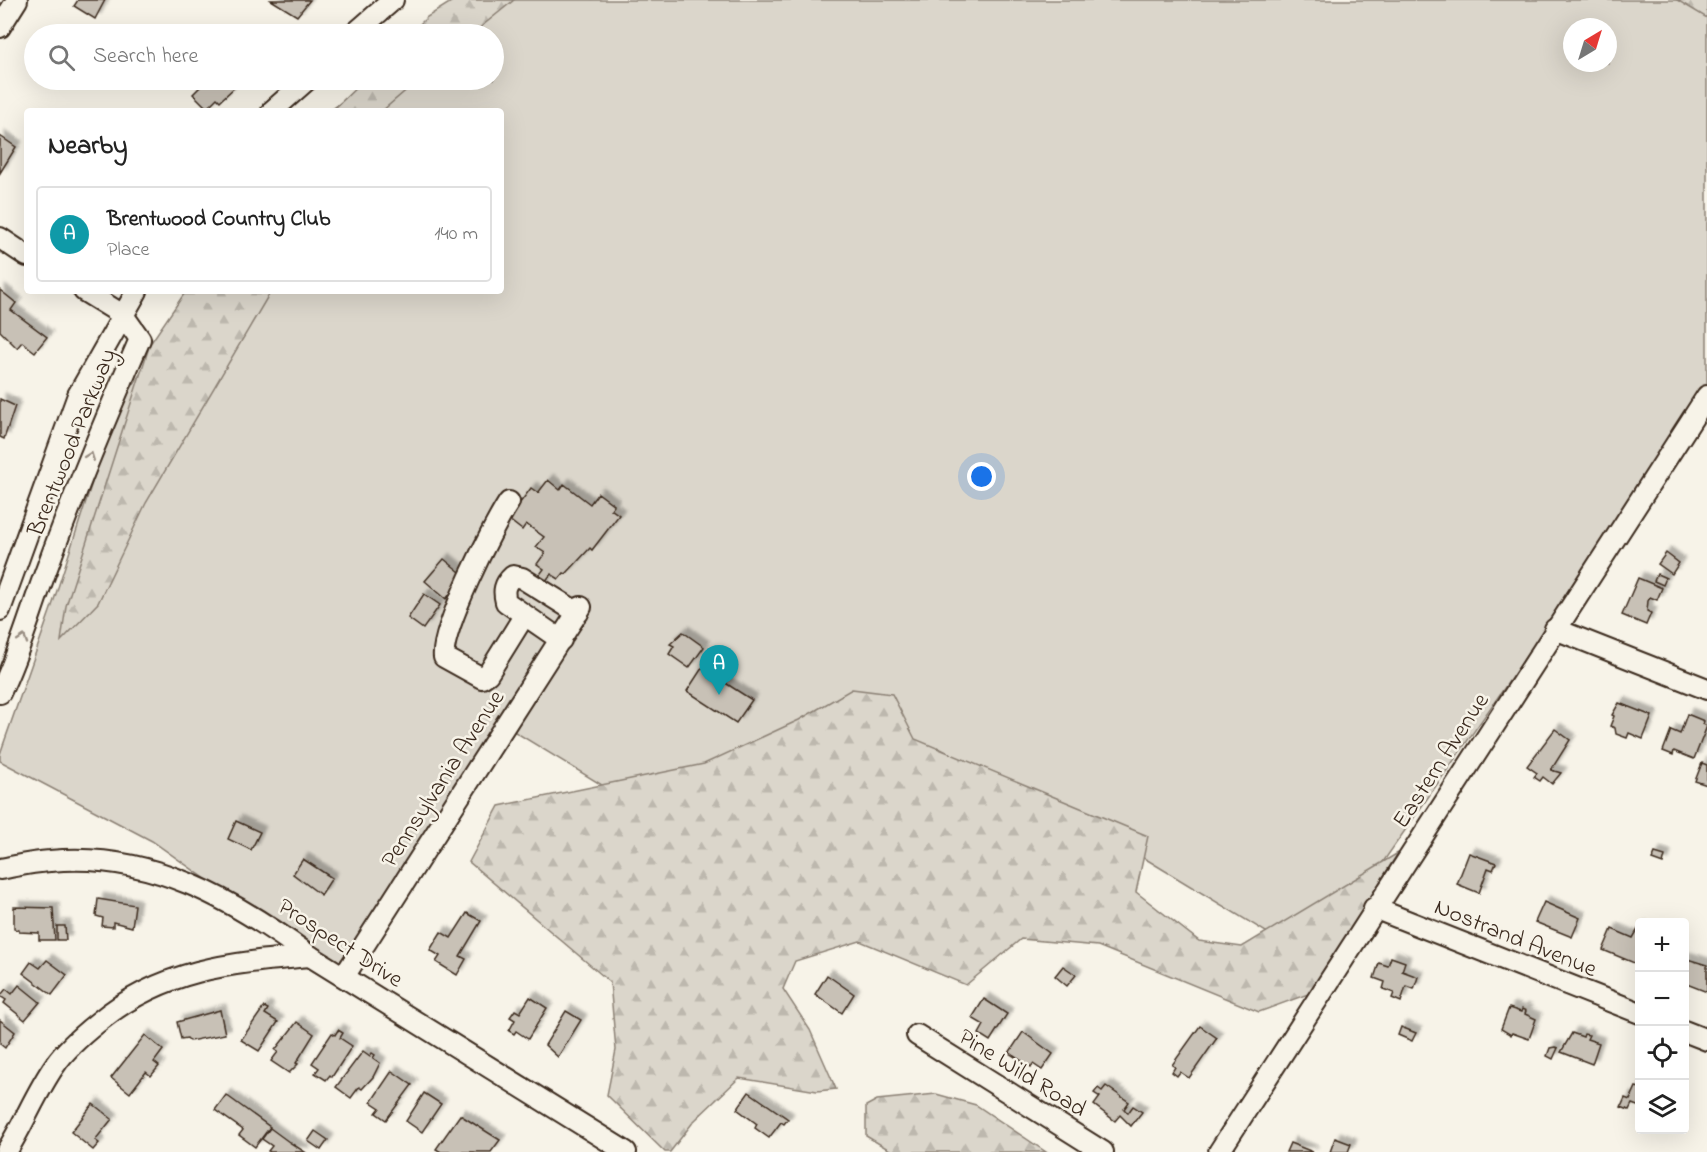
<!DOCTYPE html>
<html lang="en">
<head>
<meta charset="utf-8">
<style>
  body { margin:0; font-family:"Indie Flower",sans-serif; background:#f6f6f6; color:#222 }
  .controls { position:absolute; right:18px; bottom:18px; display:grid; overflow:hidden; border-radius:6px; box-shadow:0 6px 24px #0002 }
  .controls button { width:54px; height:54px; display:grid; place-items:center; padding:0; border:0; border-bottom:2px solid #e0e0e0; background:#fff; color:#222; font:30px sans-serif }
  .compass { position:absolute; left:1563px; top:18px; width:54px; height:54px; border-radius:50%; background:#fff; box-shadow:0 6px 24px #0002; rotate:38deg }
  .you { position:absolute; left:982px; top:477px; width:21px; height:21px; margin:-15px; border:4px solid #fff; border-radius:50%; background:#1a73e8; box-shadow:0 0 0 9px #1a73e833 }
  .badge { display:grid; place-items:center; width:39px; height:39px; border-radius:50%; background:#db2777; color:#fff; font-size:20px; font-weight:700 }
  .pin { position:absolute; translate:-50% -50px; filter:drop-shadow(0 2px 3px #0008) }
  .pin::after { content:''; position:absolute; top:32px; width:21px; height:18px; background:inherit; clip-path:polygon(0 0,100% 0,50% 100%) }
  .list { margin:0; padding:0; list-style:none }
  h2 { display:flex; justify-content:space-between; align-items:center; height:78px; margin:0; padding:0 24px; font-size:26px }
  h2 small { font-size:20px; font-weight:400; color:#767676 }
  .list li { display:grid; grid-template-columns:39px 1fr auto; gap:18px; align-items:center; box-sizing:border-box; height:96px; margin:0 12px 12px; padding:0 12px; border:2px solid #e0e0e0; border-radius:6px }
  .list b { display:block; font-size:22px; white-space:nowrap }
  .list p { margin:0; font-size:20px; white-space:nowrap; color:#767676 }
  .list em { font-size:20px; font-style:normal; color:#767676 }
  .icon { flex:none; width:33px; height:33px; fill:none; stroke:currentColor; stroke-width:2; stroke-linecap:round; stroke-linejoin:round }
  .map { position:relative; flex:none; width:1707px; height:1152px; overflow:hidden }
  .search { position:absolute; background:#fff; box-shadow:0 6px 24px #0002; left:24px; top:24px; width:480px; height:66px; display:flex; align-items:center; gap:15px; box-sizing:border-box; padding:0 21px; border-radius:33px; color:#767676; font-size:22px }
  .panel { position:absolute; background:#fff; box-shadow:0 6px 24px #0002; left:24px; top:108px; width:480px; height:186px; border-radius:6px }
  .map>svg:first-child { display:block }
  .grass { fill:#dbd6cb; stroke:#8b8074; stroke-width:1.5; fill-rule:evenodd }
  .forest { fill:url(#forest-firs); stroke:#8b8074; stroke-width:1.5 }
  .building { fill:#c8c1b6; stroke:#3b2a1e; stroke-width:1.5; filter:url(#shadow) }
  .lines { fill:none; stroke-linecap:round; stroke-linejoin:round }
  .minor-casing { stroke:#3b2a1e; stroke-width:24 }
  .minor { stroke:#f7f3e8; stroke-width:20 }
  .oneway { stroke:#998e83 }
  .labels { text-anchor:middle; stroke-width:5; stroke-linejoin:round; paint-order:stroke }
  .street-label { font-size:24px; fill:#3b2a1e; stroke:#f7f3e8 }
</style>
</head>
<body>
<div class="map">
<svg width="1707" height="1152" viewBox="0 0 1707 1152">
  <defs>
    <pattern id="forest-firs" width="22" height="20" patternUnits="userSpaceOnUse" patternTransform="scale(1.5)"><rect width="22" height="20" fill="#dbd6cb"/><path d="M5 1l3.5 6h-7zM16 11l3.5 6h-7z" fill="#bdb8ae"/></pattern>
    <filter id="shadow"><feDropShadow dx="5.5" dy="-5.5" stdDeviation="1.5" flood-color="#0004"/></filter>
  </defs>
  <rect width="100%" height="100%" fill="#f7f3e8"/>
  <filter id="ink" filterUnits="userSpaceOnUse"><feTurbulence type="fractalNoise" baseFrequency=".0167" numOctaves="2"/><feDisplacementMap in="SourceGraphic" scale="12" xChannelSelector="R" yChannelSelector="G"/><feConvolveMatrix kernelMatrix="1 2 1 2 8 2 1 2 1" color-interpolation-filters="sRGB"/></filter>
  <g filter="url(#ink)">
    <path class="grass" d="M474 0H1707V397L1314 961 1149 861 937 747 854 829 646 812 507 727 394 900 333 969 152 841 0 761V754L52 606 114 415 193 291H501V111H330L369 80H494V34H429ZM1572 27H1608V63H1572Z"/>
    <g class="forest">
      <polygon points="454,0 514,0 472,34 410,34 427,17"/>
      <polygon points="1677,0 1707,0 1707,18"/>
      <polygon points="364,80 418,80 382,111 332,111"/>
      <polygon points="186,291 271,291 146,503 98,603 61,641 66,606 150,344"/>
      <polygon points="852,689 892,694 915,739 1148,836 1136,892 1199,941 1242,947 1398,853 1311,993 1259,1012 1098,946 1021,939 966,985 860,941 795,961 783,989 810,1030 836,1089 817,1091 739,1078 694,1121 670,1152 665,1152 607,1095 616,1050 610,982 469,862 499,806 704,764 799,720"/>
      <polygon points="936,1094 976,1105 1046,1152 893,1152 866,1136 866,1106 877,1100"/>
    </g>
    <g class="building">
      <polygon points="78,0 105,0 95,19 74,6"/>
      <polygon points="271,0 310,0 297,16"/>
      <polygon points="207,80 237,80 233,83 236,86 220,101 217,98 207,108 193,94"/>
      <polygon points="0,136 16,147 0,173"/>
      <polygon points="0,290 16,303 11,310 47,337 35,352 22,342 17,348 0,331"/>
      <polygon points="0,399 15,406 4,439 0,437"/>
      <polygon points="548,480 560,490 564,484 590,504 598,493 614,505 611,509 619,515 592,550 590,548 566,574 564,573 559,579 551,574 542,586 535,581 544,569 537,564 545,553 536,547 544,537 526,524 522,530 508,519 531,488 538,493"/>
      <polygon points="1666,553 1679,563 1672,574 1658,564"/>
      <polygon points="444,559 465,576 446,599 425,581"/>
      <polygon points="1657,574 1666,578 1663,585 1654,581"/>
      <polygon points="1638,578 1662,588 1657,600 1650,597 1648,601 1647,611 1651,613 1646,625 1622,615"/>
      <polygon points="424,594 440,605 423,629 408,618"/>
      <polygon points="683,632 704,647 689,668 669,654 674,646 670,644"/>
      <polygon points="702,668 752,700 736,723 687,691"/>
      <polygon points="1619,703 1652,716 1643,739 1629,733 1627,738 1616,734 1615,728 1610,726 1614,716 1612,715"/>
      <polygon points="1687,714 1704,721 1703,724 1707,726 1694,759 1674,751 1673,755 1663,751 1671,730 1680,734"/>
      <polygon points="1555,729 1570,740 1551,770 1561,773 1552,784 1543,777 1540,781 1534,777 1537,773 1527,766"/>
      <polygon points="1702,763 1707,765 1707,785 1695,781"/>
      <polygon points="236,821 260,832 251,850 228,839"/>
      <polygon points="1469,853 1496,863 1493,870 1488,868 1479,893 1457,884"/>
      <polygon points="1655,853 1665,856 1663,864 1652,860"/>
      <polygon points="303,859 332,878 321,895 293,874"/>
      <polygon points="98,899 135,905 132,927 113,922 113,927 102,926 103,918 96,916"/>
      <polygon points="1544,902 1580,918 1572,937 1535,922"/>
      <polygon points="14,907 53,908 55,940 39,940 39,933 19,932 19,930 14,929"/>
      <polygon points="467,913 481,921 460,956 466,959 457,975 436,962 440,956 430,950 441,932 451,938"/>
      <polygon points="57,926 65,926 66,940 57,940"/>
      <polygon points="1640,926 1639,965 1603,950 1612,929 1633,938"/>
      <polygon points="1391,957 1405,962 1402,971 1418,977 1414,989 1406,986 1401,1002 1392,998 1394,993 1383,989 1385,982 1374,978 1379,963 1388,966"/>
      <polygon points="1684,958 1707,965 1707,992 1684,983"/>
      <polygon points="47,960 67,975 52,995 23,973 31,962 40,968"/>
      <polygon points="1063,966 1076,975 1067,986 1055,976"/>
      <polygon points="827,975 854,994 842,1013 815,994"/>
      <polygon points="19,985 40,1002 25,1020 4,1003 6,1000 0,996 6,989 12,994"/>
      <polygon points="530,997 547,1008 528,1039 516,1031 514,1034 509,1031 515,1020 510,1017 515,1010 520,1013"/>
      <polygon points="984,999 1007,1014 990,1041 979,1034 984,1025 972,1018"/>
      <polygon points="264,1007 268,1009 265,1014 278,1022 259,1051 241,1040"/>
      <polygon points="1509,1008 1521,1012 1522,1009 1526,1011 1525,1014 1536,1019 1529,1039 1512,1033 1511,1035 1501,1029"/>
      <polygon points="220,1010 225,1034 190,1041 187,1038 181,1039 177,1022"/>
      <polygon points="566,1011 581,1020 558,1057 545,1045"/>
      <polygon points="0,1020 15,1032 5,1048 0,1044"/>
      <polygon points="297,1022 314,1034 296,1063 298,1064 289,1073 271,1061 278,1052 275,1050"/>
      <polygon points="1200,1026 1217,1038 1189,1078 1180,1072 1177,1076 1172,1072 1175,1067 1172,1065"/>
      <polygon points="1401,1027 1416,1033 1412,1041 1398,1035"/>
      <polygon points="338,1030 343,1033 340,1038 352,1046 332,1077 330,1075 326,1080 315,1073 319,1068 312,1063 332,1033 335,1035"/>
      <polygon points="1023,1032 1053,1054 1042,1070 1033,1064 1031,1067 1009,1053"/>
      <polygon points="1572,1033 1583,1037 1584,1034 1589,1035 1587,1039 1599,1043 1592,1064 1561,1052"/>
      <polygon points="145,1035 163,1050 154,1062 159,1066 151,1076 146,1072 130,1093 111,1078"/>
      <polygon points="1555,1047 1558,1048 1553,1059 1547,1056 1550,1048"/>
      <polygon points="363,1051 370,1056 372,1053 375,1055 373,1058 380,1063 373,1077 362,1089 359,1087 351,1098 336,1087"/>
      <polygon points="392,1071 412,1085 386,1120 376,1113 380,1108 371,1102"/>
      <polygon points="1106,1086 1129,1102 1124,1109 1128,1113 1133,1106 1142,1112 1131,1126 1120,1115 1115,1121 1094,1105 1100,1097 1094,1093 1098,1088 1102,1091"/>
      <polygon points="1636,1087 1640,1088 1640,1107 1632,1104 1629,1110 1621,1107 1625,1098 1630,1100"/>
      <polygon points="749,1092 788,1119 784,1124 781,1122 769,1138 755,1128 757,1124 737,1109"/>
      <polygon points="424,1093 441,1104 422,1132 406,1121"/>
      <polygon points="226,1095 270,1127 255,1147 239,1135 243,1130 215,1110"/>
      <polygon points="93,1104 112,1119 95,1140 99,1143 93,1150 71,1132"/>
      <polygon points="460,1115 500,1140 491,1152 441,1152 436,1149"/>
      <polygon points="270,1128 289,1142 305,1152 270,1152 268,1151 272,1146 262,1139"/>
      <polygon points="315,1131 328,1140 321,1150 308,1141"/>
      <polygon points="1335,1138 1351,1144 1348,1152 1330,1152"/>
      <polygon points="1290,1143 1313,1152 1286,1152"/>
    </g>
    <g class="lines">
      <g class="minor-casing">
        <g id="minor">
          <polyline points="0,27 17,0"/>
          <polyline points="354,34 393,0"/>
          <polyline points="272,111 307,80"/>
          <polyline points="0,238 27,256"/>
          <path d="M509 502C493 526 440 631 444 657L482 678 488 674 524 616"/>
          <polyline points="0,610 78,395 137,291"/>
          <polyline points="1555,629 1707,689"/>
          <path d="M561 640 506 602C503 591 504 584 513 576L522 578 578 613"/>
          <path d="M0 693C20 652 31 610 47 568 75 491 107 415 140 339L123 315 84 291"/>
          <path d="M0 869C16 866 33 862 50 861 149 851 233 899 310 956L626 1152"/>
          <polyline points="1374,908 1640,1013"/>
          <polyline points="345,975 581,607"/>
          <polyline points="1684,1031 1707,1040"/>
          <polyline points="917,1035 1103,1152"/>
          <path d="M6 1152C24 1124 36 1092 55 1065 66 1049 82 1035 97 1023 162 969 229 963 310 956"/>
          <polyline points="1219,1152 1707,396"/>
        </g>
      </g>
      <use href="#minor" class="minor"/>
    </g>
    <defs><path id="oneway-chevron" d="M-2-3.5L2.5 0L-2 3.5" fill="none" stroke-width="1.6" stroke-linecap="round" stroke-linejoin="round" transform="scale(1.5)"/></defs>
    <g class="oneway">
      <use href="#oneway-chevron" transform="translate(90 456) rotate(-69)"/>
      <use href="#oneway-chevron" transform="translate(23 639) rotate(-72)"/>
    </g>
  </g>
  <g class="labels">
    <g class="street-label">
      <text transform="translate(71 442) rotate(-68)" y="8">Brentwood Parkway</text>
      <text transform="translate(1440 760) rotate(-57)" y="8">Eastern Avenue</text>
      <text transform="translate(442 778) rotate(-57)" y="8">Pennsylvania Avenue</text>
      <text transform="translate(1516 937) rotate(22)" y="8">Nostrand Avenue</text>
      <text transform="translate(341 942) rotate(33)" y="8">Prospect Drive</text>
      <text transform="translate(1023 1072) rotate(32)" y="8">Pine Wild Road</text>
    </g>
  </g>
</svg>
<div class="controls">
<button>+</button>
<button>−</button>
<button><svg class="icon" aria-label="locate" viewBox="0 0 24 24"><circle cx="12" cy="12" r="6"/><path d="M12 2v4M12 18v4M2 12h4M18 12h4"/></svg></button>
<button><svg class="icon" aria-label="layers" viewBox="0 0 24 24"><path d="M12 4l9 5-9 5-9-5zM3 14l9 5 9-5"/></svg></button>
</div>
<svg class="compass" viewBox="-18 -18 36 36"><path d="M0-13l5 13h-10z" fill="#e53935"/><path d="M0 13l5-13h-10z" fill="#767676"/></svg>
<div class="you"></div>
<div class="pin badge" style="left:719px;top:695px;background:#0f9aa8">A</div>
<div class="search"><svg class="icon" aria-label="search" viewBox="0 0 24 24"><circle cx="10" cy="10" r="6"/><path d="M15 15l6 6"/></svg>Search here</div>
<section class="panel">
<h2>Nearby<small></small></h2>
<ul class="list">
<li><span class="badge" style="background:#0f9aa8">A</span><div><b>Brentwood Country Club</b><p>Place</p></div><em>140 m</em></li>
</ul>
</section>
</div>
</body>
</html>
